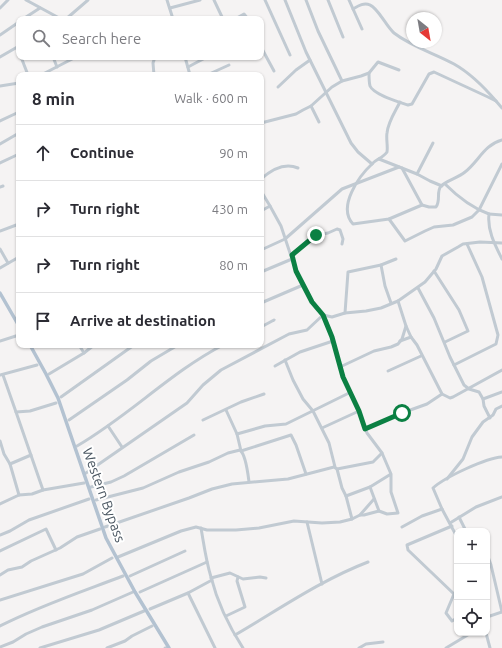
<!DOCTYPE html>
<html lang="en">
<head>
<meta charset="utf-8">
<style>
  body { margin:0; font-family:Ubuntu,sans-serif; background:#f2f2f3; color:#2b2b33 }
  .controls { position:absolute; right:12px; bottom:12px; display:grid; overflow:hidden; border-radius:8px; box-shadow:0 1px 3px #0004 }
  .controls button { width:36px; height:36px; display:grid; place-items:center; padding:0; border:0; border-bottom:1px solid #e1e1e2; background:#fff; color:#2b2b33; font:20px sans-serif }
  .compass { position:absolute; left:406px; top:12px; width:36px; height:36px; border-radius:50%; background:#fff; box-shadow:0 1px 3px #0004; rotate:149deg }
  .stop { position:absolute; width:12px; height:12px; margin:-9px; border:3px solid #0b8043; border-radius:50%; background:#fff }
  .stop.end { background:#0b8043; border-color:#fff; box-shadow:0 1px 4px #0008 }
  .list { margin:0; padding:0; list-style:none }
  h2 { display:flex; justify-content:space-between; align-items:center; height:52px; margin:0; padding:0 16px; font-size:17px }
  h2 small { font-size:13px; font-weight:400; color:#7c7c81 }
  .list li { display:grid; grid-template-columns:26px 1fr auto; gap:12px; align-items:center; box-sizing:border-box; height:56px; padding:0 16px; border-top:1px solid #e1e1e2 }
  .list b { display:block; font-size:15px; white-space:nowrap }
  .list em { font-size:13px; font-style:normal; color:#7c7c81 }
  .icon { flex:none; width:22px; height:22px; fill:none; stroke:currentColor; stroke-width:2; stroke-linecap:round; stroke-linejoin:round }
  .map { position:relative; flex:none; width:502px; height:648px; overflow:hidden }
  .search { position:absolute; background:#fff; box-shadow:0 1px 3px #0004; left:16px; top:16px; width:248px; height:44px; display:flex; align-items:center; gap:10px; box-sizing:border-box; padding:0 14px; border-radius:8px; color:#7c7c81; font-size:15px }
  .panel { position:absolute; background:#fff; box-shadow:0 1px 3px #0004; left:16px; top:72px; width:248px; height:276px; border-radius:8px }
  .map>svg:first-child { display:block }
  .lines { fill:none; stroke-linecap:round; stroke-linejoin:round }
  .minor { stroke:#c1cad2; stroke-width:3 }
  .major { stroke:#b3c2d1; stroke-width:3.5 }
  .route { stroke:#0b8043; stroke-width:5 }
  .labels { text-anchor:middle; stroke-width:4; stroke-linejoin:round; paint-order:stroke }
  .street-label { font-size:14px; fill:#4a5661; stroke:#fff }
</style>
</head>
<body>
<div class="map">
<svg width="502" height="648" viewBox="0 0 502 648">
  <rect width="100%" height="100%" fill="#f5f3f3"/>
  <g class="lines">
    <g class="minor">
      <polyline points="26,0 61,19"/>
      <polyline points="167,0 173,19"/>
      <polyline points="214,0 223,19"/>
      <polyline points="265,0 290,55"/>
      <polyline points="285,0 306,52 351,143 358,152 372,164"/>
      <polyline points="306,0 318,31 342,81"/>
      <polyline points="328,0 343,37"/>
      <polyline points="349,0 362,29"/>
      <polyline points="0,8 8,0"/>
      <polyline points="170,8 200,0"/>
      <path d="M353 9C358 6 364 2 370 5 378 8 386 26 394 33 412 47 434 53 454 64 470 73 484 87 496 101"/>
      <polyline points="23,19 40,8"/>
      <polyline points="66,19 88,0"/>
      <polyline points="235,19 244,14 248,19"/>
      <polyline points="0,35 19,22"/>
      <polyline points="261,47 274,71"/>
      <polyline points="0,57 19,46"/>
      <polyline points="21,57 28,75"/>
      <polyline points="53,57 57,67"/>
      <polyline points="185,57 190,75"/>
      <polyline points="188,67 207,57"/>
      <path d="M369 73C369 77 369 82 370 86 374 95 399 102 408 105L412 104 429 74 434 72 488 97 496 101 502 108"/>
      <polyline points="41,75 76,57"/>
      <polyline points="100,75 111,75"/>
      <polyline points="154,75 153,63 155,57"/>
      <polyline points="207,75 229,65"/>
      <polyline points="0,86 19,83"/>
      <polyline points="278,87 296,70 310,60"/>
      <path d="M400 102C395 112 388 122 387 133 386 139 388 146 387 152 383 158 376 159 372 164 359 176 337 207 353 224L389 219 422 205 429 207H436C441 200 436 192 441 186 447 180 458 178 465 172 479 161 484 145 502 140"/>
      <polyline points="311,106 319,122"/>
      <polyline points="0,121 19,112"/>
      <polyline points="261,123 296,114 303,110 311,106 332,87 342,81 361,76 369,73 378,62 399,70"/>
      <polyline points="0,144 19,133"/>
      <polyline points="261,158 261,164"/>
      <polyline points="379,159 417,174 430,181 442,186"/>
      <polyline points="0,163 19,154"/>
      <polyline points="402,168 422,205"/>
      <polyline points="417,174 433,143"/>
      <path d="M261 179C271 170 284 162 298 168"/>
      <path d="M445 184C457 196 472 208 489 214 487 230 495 245 502 259"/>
      <polyline points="0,187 3,186"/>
      <polyline points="261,191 270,206 281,226 296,271 312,302 323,315 332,337 343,377 359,411 367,433 382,453 391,474 370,487 379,511 387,514 398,513 391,492 391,474"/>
      <polyline points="261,211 270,206"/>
      <polyline points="489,214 502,215"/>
      <polyline points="389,219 405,241 425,231 434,227 453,225 472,217 479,210 502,164"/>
      <polyline points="0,231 19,224"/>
      <polyline points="0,249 8,263"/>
      <polyline points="261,250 285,239 342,189 399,167"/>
      <polyline points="292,255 316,235 328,233 337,229 340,230 343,239 342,244"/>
      <polyline points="381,265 385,286 391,303"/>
      <polyline points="0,268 19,257"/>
      <polyline points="434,271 459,310 468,331 445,342"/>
      <polyline points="261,272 292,259"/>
      <polyline points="418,288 434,318 450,357 464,385 469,389 479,392 483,399 484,406 490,418"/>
      <polyline points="261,303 303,285"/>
      <polyline points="345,313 348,272 381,265 396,259"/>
      <polyline points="406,326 411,337 417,345 442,394 450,398 453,397 502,370"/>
      <polyline points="261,327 274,320"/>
      <polyline points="0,341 19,335"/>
      <polyline points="400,341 411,337"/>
      <polyline points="79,345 84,353"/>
      <polyline points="285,360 293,380 303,399 313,411 329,443 335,467"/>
      <polyline points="454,365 496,344 498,335 482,277 467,244"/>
      <polyline points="275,366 300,352 333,341"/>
      <polyline points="340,367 374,351 391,347 398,344 402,339 406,326 398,301"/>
      <polyline points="388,371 421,356"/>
      <polyline points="49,374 84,353 94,345"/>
      <polyline points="0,375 37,365"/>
      <polyline points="3,375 16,412 30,411 56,403"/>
      <polyline points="61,397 134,345"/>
      <polyline points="483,399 502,392"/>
      <polyline points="226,410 237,434 241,451 291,435 296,445 306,474"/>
      <polyline points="16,412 43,490"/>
      <polyline points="69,420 127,380 151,361 178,345"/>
      <polyline points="203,420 241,402 264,394"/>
      <polyline points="108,426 122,447"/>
      <polyline points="322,428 359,411"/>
      <polyline points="365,429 402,413 427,404 442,394"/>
      <polyline points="237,434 265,426 286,424 349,393"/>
      <polyline points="0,441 4,454 10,464 19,495"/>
      <path d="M77 446C129 416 171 372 223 345"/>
      <polyline points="10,464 31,455"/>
      <polyline points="337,469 373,462 382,453"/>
      <polyline points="86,473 187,403 203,385 221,370 289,334 307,330 323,315 332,317 345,313 366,311 381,308 398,301 425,282 436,269 442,256 458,247 463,244 480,242 502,243"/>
      <polyline points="447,479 463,459 472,437 483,422 493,415 496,409 502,406"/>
      <polyline points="91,487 111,482 124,476 194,435"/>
      <polyline points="346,496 352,519"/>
      <path d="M96 500 143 488 179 472 209 462 228 453 240 450C246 455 248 474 249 482"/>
      <polyline points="0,504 19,495 32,494 43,490 84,483"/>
      <polyline points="360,515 364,515 379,511"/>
      <polyline points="459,517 466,531"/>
      <polyline points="307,522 322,584"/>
      <polyline points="450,523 476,507 502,497"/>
      <polyline points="452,526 407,545 408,550 454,594"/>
      <polyline points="105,527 189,498 212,489 232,484 288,479 334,467 337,469 342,488 346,496 370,487"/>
      <polyline points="402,527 422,516 442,509"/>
      <path d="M201 528C204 545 206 561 211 577 217 601 230 628 243 648"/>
      <polyline points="0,535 10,531 29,520 89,499"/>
      <path d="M457 537 442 509 433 488C445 477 486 458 502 457"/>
      <polyline points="0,551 46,529 56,550"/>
      <polyline points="487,554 491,565 502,612"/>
      <polyline points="118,557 181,531 196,527 207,530 236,530 259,528 294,521 322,523 340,522 352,519 360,515 374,499"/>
      <polyline points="0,575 8,570 22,567 31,561 60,548 77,537 100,529"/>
      <polyline points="130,576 185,551"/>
      <polyline points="211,578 230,573 243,579 260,577 266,578"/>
      <polyline points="140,592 207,562"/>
      <polyline points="188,593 215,648"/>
      <polyline points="457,593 454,594 446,613 452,621 457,618"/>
      <polyline points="0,600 83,574 112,558"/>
      <polyline points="150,609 188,593 212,580"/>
      <polyline points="226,616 245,607 237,581 238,577"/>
      <polyline points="487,617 502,612"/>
      <path d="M0 626C39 606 81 592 123 576"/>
      <polyline points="486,633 490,648"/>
      <path d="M235 635C278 610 321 580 368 562"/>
      <polyline points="0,647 13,642 26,634 42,627 92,610 133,592"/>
      <polyline points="40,648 99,630 144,611"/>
      <polyline points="107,648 125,641 132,636 152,626"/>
      <polyline points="165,648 166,648"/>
      <polyline points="359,648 366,644 383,642"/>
      <polyline points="446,648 471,633"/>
    </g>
    <g class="major">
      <polyline points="0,293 19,326"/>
      <polyline points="30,345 46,374 58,398 106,538 135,592 169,648"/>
    </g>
  </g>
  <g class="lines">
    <polyline class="route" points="316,235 292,255 296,271 312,302 323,315 332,337 343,377 359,411 365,429 402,413"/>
  </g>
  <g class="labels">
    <g class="street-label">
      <text transform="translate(104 495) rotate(70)" y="5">Western Bypass</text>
    </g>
  </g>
</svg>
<div class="controls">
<button>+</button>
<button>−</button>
<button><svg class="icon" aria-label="locate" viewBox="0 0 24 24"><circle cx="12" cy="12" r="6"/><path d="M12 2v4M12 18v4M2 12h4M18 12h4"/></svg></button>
</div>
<svg class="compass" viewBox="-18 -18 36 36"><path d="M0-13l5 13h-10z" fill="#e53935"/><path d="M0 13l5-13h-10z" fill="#7c7c81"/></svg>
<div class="stop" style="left:402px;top:413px"></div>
<div class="stop end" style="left:316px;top:235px"></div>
<div class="search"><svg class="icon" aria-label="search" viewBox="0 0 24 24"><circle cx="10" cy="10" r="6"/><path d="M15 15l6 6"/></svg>Search here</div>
<section class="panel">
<h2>8 min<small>Walk · 600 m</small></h2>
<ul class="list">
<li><svg class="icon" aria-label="ahead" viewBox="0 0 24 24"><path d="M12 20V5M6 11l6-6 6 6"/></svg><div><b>Continue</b></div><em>90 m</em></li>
<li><svg class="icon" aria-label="right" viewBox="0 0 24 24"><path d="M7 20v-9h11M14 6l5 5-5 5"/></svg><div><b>Turn right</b></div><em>430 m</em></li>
<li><svg class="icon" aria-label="right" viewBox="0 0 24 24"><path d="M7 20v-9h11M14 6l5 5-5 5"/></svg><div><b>Turn right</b></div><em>80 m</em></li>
<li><svg class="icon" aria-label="arrive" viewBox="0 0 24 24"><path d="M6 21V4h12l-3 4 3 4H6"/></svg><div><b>Arrive at destination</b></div></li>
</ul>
</section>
</div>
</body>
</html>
